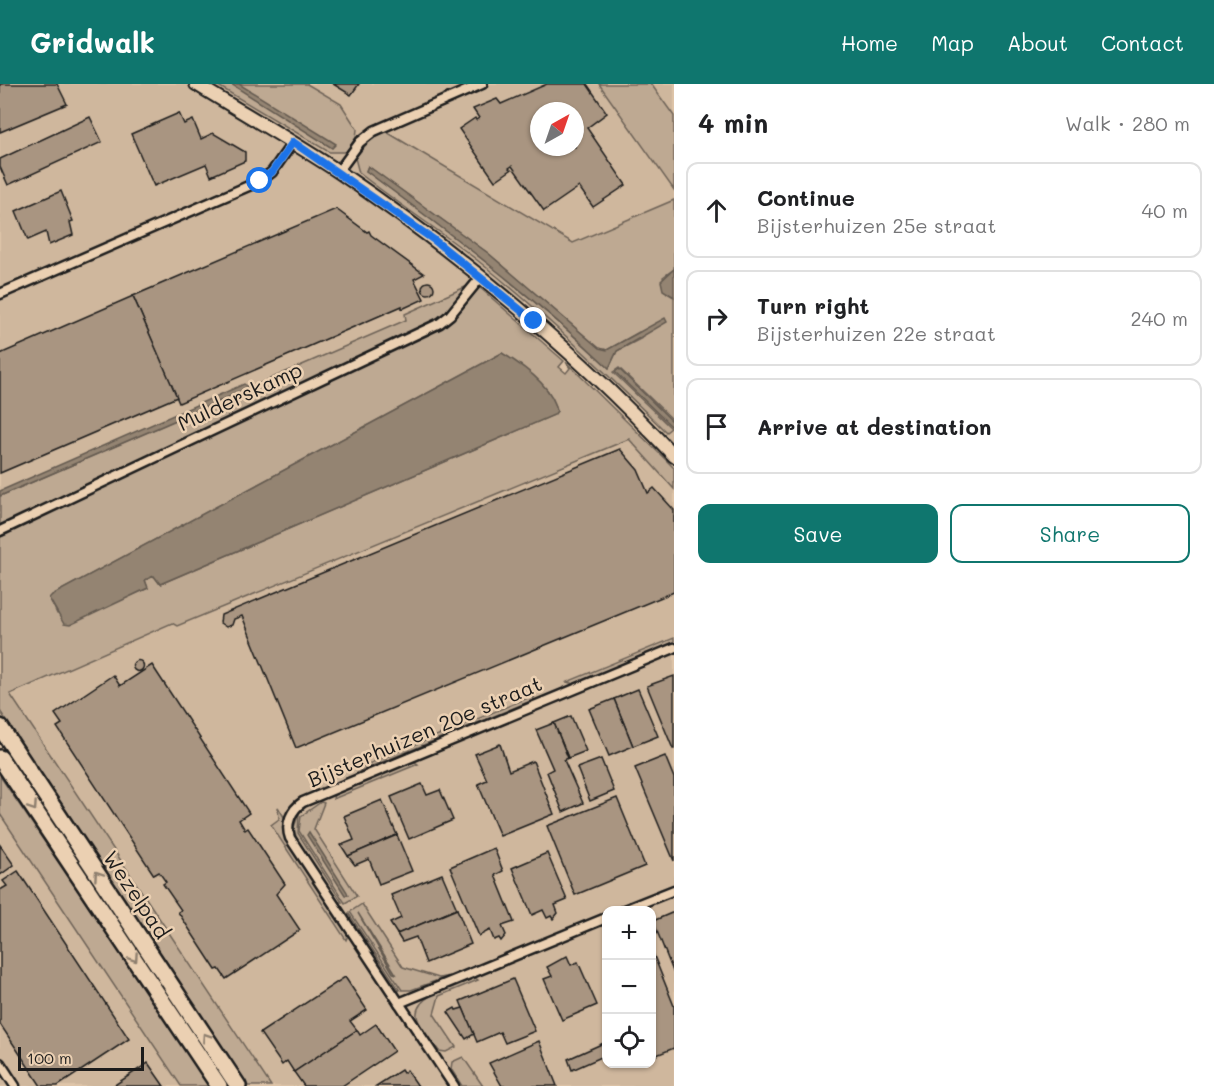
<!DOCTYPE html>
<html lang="en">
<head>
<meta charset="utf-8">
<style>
  body { margin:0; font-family:Mali,sans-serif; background:#f6f6f6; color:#202124 }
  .controls { position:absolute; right:18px; bottom:18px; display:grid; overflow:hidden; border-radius:12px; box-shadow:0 2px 4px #0004 }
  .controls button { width:54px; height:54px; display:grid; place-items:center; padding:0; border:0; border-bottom:2px solid #e0e0e0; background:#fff; color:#202124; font:30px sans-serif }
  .compass { position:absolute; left:530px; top:18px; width:54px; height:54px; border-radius:50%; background:#fff; box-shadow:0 2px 4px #0004; rotate:40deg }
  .scale { position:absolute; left:18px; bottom:15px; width:126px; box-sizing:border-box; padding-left:6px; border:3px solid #1c1c1c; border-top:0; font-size:16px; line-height:21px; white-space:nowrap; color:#1c1c1c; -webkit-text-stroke:4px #ebd0b2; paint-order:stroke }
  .stop { position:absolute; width:18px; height:18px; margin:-14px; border:4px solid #1a73e8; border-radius:50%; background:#fff }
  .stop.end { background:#1a73e8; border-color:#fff; box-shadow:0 2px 6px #0008 }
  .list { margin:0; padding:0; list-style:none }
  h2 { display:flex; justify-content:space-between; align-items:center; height:78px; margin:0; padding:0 24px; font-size:26px }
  h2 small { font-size:20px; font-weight:400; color:#757577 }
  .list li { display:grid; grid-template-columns:39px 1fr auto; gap:18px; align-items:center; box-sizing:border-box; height:96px; margin:0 12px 12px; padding:0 12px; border:2px solid #e0e0e0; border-radius:12px }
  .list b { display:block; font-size:22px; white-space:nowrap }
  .list p { margin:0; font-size:20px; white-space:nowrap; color:#757577 }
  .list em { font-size:20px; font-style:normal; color:#757577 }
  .actions { display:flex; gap:12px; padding:18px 24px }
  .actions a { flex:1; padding:14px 0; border:2px solid #0f766e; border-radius:12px; text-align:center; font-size:21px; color:#0f766e }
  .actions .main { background:#0f766e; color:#fff }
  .icon { flex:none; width:33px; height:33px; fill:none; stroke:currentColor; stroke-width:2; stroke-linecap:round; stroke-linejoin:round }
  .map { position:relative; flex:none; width:674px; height:1002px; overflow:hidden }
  header { display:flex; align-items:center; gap:36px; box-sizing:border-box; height:84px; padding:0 30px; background:#0f766e; color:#fff }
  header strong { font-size:28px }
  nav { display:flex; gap:33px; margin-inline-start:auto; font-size:21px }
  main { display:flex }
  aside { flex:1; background:#fff }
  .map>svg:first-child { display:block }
  .built { fill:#cfb79d; fill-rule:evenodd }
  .green { fill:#bea992; stroke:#6d6257; stroke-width:1.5; fill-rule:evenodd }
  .water { fill:#948472; stroke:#645a50; stroke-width:1.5 }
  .building { fill:#a99581; stroke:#1c1c1c; stroke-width:1.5; fill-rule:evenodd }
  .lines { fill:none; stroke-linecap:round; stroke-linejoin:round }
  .street-casing { stroke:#1c1c1c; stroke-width:13 }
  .secondary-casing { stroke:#1c1c1c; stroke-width:16 }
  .highway-casing { stroke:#1c1c1c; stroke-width:20 }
  .street { stroke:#ebd0b2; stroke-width:8 }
  .secondary { stroke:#ebd0b2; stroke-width:12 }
  .highway { stroke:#ebd0b2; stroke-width:15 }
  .oneway { stroke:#8e7f6e }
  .route { stroke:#1a73e8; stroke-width:8 }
  .labels { text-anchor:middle; stroke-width:5; stroke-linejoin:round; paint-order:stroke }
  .street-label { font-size:21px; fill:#1c1c1c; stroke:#ebd0b2 }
</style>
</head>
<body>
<header>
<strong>Gridwalk</strong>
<nav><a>Home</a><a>Map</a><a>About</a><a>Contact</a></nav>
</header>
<main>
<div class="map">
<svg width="674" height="1002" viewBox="0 0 674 1002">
  <rect width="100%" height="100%" fill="#dfc5a9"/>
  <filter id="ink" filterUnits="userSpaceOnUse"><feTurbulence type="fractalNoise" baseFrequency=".0167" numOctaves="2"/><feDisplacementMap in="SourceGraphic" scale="12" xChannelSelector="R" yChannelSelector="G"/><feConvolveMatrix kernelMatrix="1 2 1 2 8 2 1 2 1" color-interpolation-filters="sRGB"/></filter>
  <g filter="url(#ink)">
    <g class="built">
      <path d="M0 0H674V313L546 208 0 472ZM539 27H575V63H539Z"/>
      <path d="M674 335V1002H260L10 610 172 539 177 542ZM606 826H652V980H606Z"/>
      <polygon points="0,707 188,1002 0,1002"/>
    </g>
    <g class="green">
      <polygon points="215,0 307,0 341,20 357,45 356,54 346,68 329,68"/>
      <polygon points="599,0 651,0 674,32 674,106"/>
      <path d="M385 47 573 159 674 116V185L663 193 667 209 674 213V337L619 284 613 288 671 344 666 348C605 288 544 229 477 176 439 146 397 119 359 89L355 74 369 57ZM368 82 488 169 599 264 607 266 639 248 644 253 617 267 609 284C533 212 450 149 366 87Z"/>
      <polygon points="472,200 445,233 0,443 0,412 406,236 405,230"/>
      <path d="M478 202 564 277 559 283 566 289 570 284 566 278 665 375 674 384V405L629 355 177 542 172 539 10 610 271 1002H248L0 627V453L247 333 345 290 441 240ZM502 269 548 307 557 327 554 331 160 500 154 492 145 496 148 504 126 514 57 530 50 514 52 511Z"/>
      <polygon points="674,554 674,559 574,600 567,598"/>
      <polygon points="535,611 533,616 360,687 356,685"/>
      <polygon points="413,677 418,680 333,715 334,710"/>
      <polygon points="0,692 210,1002 181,1002 0,730"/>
      <polygon points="321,718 324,719 314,745 357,812 345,819 299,747 301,732"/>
      <polygon points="278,723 284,733 283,745 287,757 348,851 346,856 271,741 279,735"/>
      <polygon points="299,729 298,749 342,818 338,818 296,753 294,743"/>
      <polygon points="362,820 403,883 439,894 449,892 411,906 402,906 350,828"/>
      <polygon points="349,830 400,907 391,899 348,834"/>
      <path d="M474 893 478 896 439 912 434 930 456 963 446 968 439 967C432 957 419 944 417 932 414 911 458 900 474 893Z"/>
      <polygon points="463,973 483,1002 462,1002 451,985 452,978"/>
    </g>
    <g class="water">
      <polygon points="231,0 239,0 336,60 332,64"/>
      <path d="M368 82 488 169 599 264 607 266 665 234 667 238 617 267 609 284C533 212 450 149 366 87Z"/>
      <polygon points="674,185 674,213 663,206 661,197"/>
      <path d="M502 269C522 281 553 303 557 327L554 331 160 500 154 492 145 496 148 504 70 541 64 540 49 514 52 511Z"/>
      <polygon points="619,285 674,339 671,342 615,288"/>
      <polygon points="244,300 250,304 0,412 0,407"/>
      <polygon points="309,748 347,808 348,811 345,811 307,751"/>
      <polygon points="358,829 396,890 393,889"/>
    </g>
    <g class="building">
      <polygon points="0,0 57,0 67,20 0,48"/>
      <polygon points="333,0 359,0 351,11"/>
      <path d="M547 0H587L607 29 587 44 626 101 593 123 579 103 544 127 512 82 509 84 511 86 495 97 459 45 475 34 476 36 479 34 473 25 497 15 501 20ZM539 27H575V63H539Z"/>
      <polygon points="179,29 184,40 193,36 201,55 213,49 245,68 245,77 211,92 206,80 154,102 131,50"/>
      <polygon points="90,33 102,58 8,101 0,83 0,75"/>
      <polygon points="61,107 73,137 70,138 73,151 49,161 46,148 28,156 16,127"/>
      <polygon points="336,125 367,148 369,147 371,151 424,190 414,195 424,215 402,225 402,222 179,319 133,212"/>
      <circle cx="428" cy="204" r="6"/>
      <polygon points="133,212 177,313 0,389 0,270"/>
      <polygon points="620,365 638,386 648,409 654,404 674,426 674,508 296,664 242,532 234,535 232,541 226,543 220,539 221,531"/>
      <circle cx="138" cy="582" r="5.5"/>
      <polygon points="152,581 249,729 239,736 245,746 248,744 285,800 276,810 300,846 226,895 219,885 216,886 178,828 181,826 163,800 166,798 159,788 154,791 57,643 62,640 55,630 113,591 120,602"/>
      <polygon points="674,592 674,665 673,665 647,602"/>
      <polygon points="638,605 658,652 633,662 614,615"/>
      <polygon points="614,615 633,662 609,672 589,625"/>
      <polygon points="571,632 586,667 568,674 554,639"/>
      <polygon points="554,639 568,674 564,676 583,719 563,728 547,688 553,685 536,646"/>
      <polygon points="500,660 509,687 533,677 554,730 500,752 478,700 487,696 475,670"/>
      <polygon points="665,672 674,694 674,777 635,684"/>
      <polygon points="601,675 614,707 590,717 577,684"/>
      <polygon points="422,700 427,711 440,706 453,736 409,755 391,713"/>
      <polygon points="617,714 645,782 575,811 547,742"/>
      <polygon points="382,716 397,751 348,772 341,761 354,756 344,732"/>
      <polygon points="397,751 412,787 379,800 369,775 355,781 348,772"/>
      <polygon points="0,761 14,781 0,791"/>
      <polygon points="494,764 503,787 495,791 514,838 502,842 506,851 501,857 499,854 494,856 490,846 479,852 450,783"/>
      <polygon points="547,769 567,816 555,821 558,829 553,835 551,832 547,834 543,826 532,831 512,784"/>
      <polygon points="18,787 129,955 58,1002 41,1002 0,940 0,806 7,802 3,797"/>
      <polygon points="442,790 457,825 397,850 390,839 401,834 391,811"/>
      <polygon points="457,825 471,860 426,879 416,853 402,858 397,850"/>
      <polygon points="674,828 674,890 653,837"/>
      <polygon points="652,867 674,922 674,964 652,973"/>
      <polygon points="567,872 571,881 578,878 597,921 562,936 544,895 552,892 547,883"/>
      <polygon points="345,893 367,926 350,937 357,946 294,988 287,977 282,981 260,949"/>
      <polygon points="513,895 535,947 505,959 500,948 477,958 460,917"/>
      <polygon points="455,924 456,926 463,924 474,950 466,955 448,928"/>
      <polygon points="376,940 394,967 342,1002 304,1002 294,988 357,946 360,951"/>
      <polygon points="539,957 557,1002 502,1002 489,979"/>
      <polygon points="606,958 606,971 572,986 568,975"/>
      <polygon points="148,979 164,1002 113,1002"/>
      <polygon points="401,986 403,989 407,986 418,1002 376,1002"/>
    </g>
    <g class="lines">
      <g class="street-casing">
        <g id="street">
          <polyline points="338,88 360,58 374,47 482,0"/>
          <polyline points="0,210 260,97 272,88 293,58"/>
          <polyline points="0,447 440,239 450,231 481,193"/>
          <polyline points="624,826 674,806"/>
          <polyline points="399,919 606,834"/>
          <polyline points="0,979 15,1002"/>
          <path d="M454 1002 290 754C285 740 291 726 303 718L674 564"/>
        </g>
      </g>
      <g class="secondary-casing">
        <path id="secondary" d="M196 0C243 29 292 57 339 88 460 170 574 265 674 372"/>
      </g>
      <g class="highway-casing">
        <g id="highway">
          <polyline points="0,643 238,1002"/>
          <polyline points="0,674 219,1002"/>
        </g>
      </g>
      <use href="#street" class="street"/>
      <use href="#secondary" class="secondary"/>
      <use href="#highway" class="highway"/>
    </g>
    <defs><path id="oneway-chevron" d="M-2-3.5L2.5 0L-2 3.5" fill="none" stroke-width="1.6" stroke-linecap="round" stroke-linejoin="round" transform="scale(1.5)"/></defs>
    <g class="oneway">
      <use href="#oneway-chevron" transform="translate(33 723) rotate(56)"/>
      <use href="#oneway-chevron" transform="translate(98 791) rotate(-124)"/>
      <use href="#oneway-chevron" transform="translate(134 874) rotate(56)"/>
      <use href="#oneway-chevron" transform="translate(206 953) rotate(-124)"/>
    </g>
  </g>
  <g class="lines" filter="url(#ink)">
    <polyline class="route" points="260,97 272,88 293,58 434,156 534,237"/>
  </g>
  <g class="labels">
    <g class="street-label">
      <text transform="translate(240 313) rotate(-25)" y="7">Mulderskamp</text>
      <text transform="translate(425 648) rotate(-23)" y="7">Bijsterhuizen 20e straat</text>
      <text transform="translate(136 811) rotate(56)" y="7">Wezelpad</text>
    </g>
  </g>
</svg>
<div class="controls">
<button>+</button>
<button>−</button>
<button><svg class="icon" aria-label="locate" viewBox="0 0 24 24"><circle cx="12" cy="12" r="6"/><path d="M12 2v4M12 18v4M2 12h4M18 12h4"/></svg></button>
</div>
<svg class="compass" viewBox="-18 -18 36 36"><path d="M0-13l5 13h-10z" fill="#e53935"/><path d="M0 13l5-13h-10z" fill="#757577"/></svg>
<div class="scale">100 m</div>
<div class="stop" style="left:260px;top:97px"></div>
<div class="stop end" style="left:534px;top:237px"></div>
</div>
<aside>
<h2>4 min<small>Walk · 280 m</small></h2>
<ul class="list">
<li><svg class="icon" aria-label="ahead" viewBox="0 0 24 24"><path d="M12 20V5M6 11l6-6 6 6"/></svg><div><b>Continue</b><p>Bijsterhuizen 25e straat</p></div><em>40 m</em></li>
<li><svg class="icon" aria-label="right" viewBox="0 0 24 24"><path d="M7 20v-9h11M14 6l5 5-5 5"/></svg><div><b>Turn right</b><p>Bijsterhuizen 22e straat</p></div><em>240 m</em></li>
<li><svg class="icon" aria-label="arrive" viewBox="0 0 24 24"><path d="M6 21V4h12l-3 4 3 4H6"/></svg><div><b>Arrive at destination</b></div></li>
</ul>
<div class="actions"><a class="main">Save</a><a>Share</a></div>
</aside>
</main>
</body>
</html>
